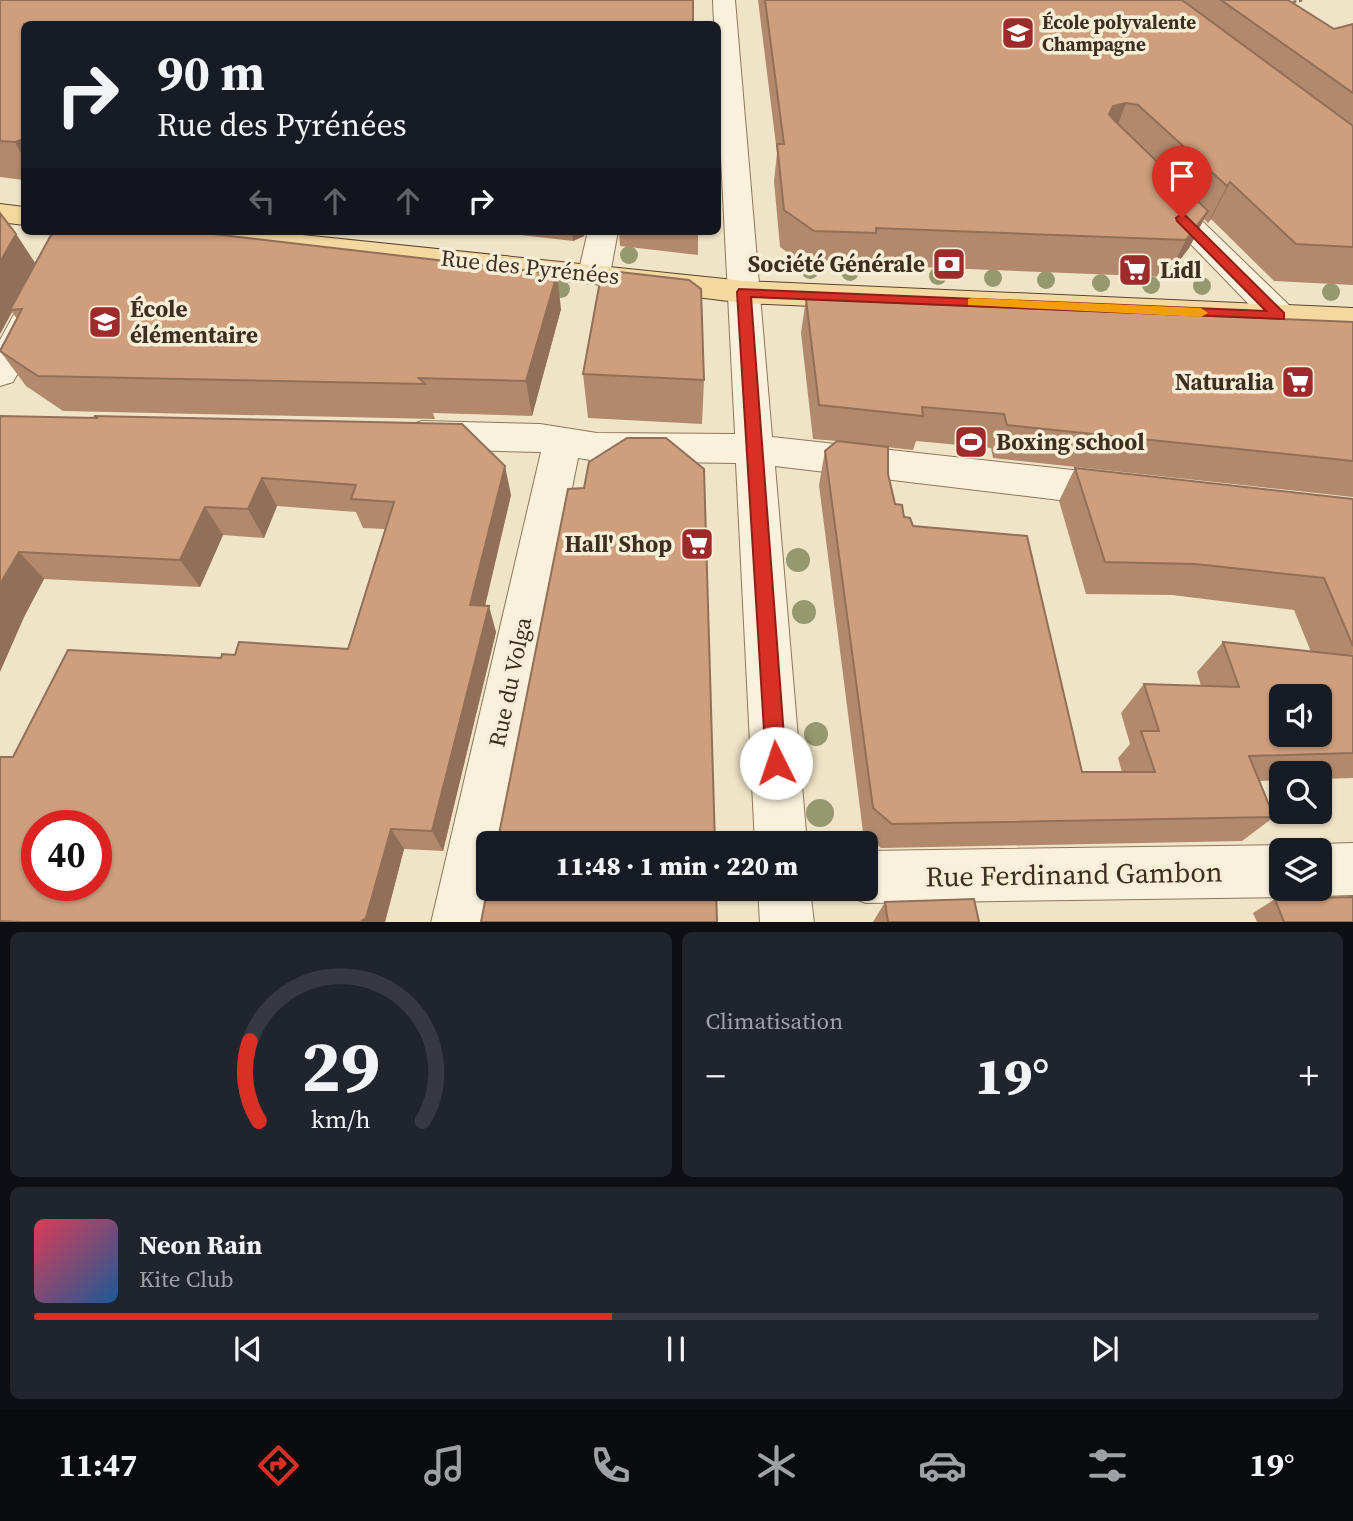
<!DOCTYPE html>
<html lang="fr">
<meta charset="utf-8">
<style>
:root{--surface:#171b24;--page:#20242c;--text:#f1f3f6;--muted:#9ea1a6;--line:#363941;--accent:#d93025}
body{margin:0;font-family:"Source Serif 4",serif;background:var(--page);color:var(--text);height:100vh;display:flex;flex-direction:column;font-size:26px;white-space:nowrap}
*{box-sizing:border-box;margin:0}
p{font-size:23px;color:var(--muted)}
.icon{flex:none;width:38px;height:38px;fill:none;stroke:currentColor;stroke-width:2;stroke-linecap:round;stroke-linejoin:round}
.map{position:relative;height:922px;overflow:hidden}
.panel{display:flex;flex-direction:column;gap:10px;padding:10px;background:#0d0f14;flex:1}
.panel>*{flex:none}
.guide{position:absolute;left:21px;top:21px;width:700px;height:214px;border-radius:10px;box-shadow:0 2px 5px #0004;background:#171b24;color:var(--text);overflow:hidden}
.controls{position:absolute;left:1269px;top:684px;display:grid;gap:14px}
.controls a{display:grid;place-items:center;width:63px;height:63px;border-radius:10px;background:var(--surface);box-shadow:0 2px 5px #0004;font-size:35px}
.speed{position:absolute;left:21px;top:810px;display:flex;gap:14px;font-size:35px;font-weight:700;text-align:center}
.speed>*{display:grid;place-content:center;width:91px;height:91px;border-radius:50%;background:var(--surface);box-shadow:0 2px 5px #0004;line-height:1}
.speed .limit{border:10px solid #d22;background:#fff;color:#111}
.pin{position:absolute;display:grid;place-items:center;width:60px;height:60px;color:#fff;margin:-72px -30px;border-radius:50% 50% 50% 0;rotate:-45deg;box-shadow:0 0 7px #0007}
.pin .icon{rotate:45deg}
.me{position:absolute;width:77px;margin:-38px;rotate:356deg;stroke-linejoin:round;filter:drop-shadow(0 0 5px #0008)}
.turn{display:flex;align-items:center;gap:24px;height:147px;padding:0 21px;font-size:32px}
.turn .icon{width:91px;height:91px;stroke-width:2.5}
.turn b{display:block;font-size:49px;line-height:60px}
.lanes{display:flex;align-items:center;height:66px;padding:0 21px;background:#0003;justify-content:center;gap:35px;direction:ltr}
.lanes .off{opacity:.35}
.big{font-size:52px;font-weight:800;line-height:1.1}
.panel .widget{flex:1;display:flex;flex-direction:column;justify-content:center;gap:10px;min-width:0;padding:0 24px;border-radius:10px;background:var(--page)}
.panel .dial{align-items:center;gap:0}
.dial svg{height:182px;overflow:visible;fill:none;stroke:var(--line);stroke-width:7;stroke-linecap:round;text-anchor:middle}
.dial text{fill:var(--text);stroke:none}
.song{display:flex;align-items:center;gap:21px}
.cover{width:84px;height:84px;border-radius:10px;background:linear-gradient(135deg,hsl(350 70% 55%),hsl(210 70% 35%))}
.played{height:7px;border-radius:4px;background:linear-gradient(90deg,var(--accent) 45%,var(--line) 45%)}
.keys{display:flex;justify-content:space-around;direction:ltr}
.heat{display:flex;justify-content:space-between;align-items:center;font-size:38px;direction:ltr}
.panel .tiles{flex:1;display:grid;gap:10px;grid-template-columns:1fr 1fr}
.widget:last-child{grid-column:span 2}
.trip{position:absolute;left:476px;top:831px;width:402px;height:70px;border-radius:10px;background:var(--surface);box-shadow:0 2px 5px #0004;font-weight:800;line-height:70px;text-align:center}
.tab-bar{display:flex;height:112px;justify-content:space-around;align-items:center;background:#090b0e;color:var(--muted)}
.tab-bar .icon{width:49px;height:49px}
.tab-bar .current{color:var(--accent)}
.tab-bar b{font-size:32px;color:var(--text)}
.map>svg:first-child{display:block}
</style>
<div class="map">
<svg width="1353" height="923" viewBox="0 0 1353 923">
<rect width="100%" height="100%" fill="#f0e4c8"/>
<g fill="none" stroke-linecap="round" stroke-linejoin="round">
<defs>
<g id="minor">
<path d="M713,0H735L772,437L1118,475L1132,480L1138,491L1132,502L1118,507L775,466L807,844H755L736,463L597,461L578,458L501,844H488V889H492L485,923H431L541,452L422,449L409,445L403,435L409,425L422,421L540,424L597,433L735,434L718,98V24H714Z"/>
<path d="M1160,187L1170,190L1292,308L1297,316L1292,324L1280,327L1268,324L1150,202L1145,196L1150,190Z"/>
<path d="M59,231H89L18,373L13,382L0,386V340Z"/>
<path d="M588,231H618L610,274L605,281L594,284L583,281L578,274Z"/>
<path d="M1353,843V895L1320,896L1303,889H1320V850H1304L1320,844Z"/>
<path d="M1281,845L1295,850H1281V889H1300L1281,897L866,903L847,896L845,889H866V851Z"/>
<path d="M758,889H810L814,923H760Z"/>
</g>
<g id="major">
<path d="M0,204L24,207V225L0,222Z"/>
<path d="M154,231H264L744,281L1353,308V330L744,303L594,284L169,240L158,238Z"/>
</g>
</defs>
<use href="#minor" stroke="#8d765c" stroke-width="2"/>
<use href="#major" stroke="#5b4430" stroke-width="2"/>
<path stroke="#8d765c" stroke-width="2.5" stroke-dasharray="3.5 2.5" stroke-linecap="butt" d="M1287,3L1304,0"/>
<use href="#minor" fill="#faf1dc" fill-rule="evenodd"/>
<use href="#major" fill="#f3d9a0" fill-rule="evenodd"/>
</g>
<g fill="#96986f">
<circle cx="629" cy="255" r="9"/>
<circle cx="810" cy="270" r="9"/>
<circle cx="850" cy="272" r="9"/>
<circle cx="938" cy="276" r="9"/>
<circle cx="993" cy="278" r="9"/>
<circle cx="1046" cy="280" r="9"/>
<circle cx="1101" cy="283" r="9"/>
<circle cx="1151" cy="285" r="9"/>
<circle cx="1202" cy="286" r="9"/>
<circle cx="561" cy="289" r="9"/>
<circle cx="1331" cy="292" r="9"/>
<circle cx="798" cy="560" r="12"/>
<circle cx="804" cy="612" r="12"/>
<circle cx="816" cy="734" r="12"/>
<circle cx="820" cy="813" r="14"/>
</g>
<g fill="#b2896c">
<path d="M0,0L24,24V180L0,177Z"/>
<path d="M758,0H1288L1334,29L1353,24V285L1274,281L1211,219L1208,223L1204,219L1189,248L1167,277L870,265L869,270L809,268L780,247L774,181L777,153Z"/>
<path d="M486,231H586L584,236L573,241Z"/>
<path d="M619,231H698V255L620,246Z"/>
<path d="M16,234L35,263L561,309L532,416L433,413L435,419L63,411L26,386L0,351L17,319L12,312L0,334Z"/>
<path d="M806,299L1353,322V497L993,458L991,448L916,441L913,450L849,443L888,474L895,504L913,526L1082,772H1122L1118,758L1130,744L1121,713L1144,684L1201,686L1197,672L1223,642L1311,652L1294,610L1172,595L1086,594L1059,501L1075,468L1353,499V778L1320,779V774H1281V780L1259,781L1274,817L1242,841L881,848L863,832L819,485L825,451L837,441L813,439L801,333Z"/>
<path d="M583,374L704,380L702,424L588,418Z"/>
<path d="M0,416L96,418L94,416L511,495L485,606L496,632L443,851L404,849L385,922H0V757H13L221,658L235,655L348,649L385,529L363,528L356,512L277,506L264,538L223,535L200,587L44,579L25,615Z"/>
<path d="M1275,899L1353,922H1257L1253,913Z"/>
<path d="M885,902L979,922H873Z"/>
</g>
<g fill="#916f58">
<path d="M1126,103L1113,138L1096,150L1113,106Z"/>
<path d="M24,139V159L15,142Z"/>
<path d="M1230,182L1211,219L1208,223L1227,186Z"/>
<path d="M1208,211L1189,248L1167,277L1186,240Z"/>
<path d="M572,231H586L584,236L573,241Z"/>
<path d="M16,234L37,266L10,310L12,312L0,334V262Z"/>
<path d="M557,274L561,309L532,416L526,381Z"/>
<path d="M505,466L511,495L479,631L470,605Z"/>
<path d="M262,478L277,506L264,538L248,509Z"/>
<path d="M205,507L223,535L200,587L180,560Z"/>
<path d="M19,552L44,579L25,615L0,672V584Z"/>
<path d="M489,606L496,632L443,851L432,831Z"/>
<path d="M391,829L404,849L385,922H360Z"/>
</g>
<g fill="#cf9f7d" stroke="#916f58" stroke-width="2" fill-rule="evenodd">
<path d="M0,0H693V24H24V139L15,142L0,141Z"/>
<path d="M765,0H1182L1353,126V247L1296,244L1230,182L1227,186L1138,105L1126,103L1113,106L1109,114L1114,120L1208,211L1186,240L876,228V233L814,231L784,210L777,144H784Z"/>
<path d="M1221,0H1288L1334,29L1353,24V93Z"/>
<path d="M0,213L16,234L0,262Z"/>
<path d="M60,231H188L557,274L526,381L419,378L425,384L38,376L0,351L22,309L10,310L51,235Z"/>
<path d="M602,270L689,280L701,289L704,380L583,374Z"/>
<path d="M806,299L1353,322V461L1007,425L1004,414L922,407L923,416L819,405Z"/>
<path d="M0,416L98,418L94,416L462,424L505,466L470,605L489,606L432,831L391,829L366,918L360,922H21L0,921V757H13L68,650L221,658L222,654L235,655L239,642L348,649L394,502L351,499L356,485L262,478L248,509L205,507L180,560L19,552L0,584ZM37,826H96V886H37Z"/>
<path d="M627,438H666L704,469L715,844H497L568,489L584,488L589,462Z"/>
<path d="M837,441L888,447V474L895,504L902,505L904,517L910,518L913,526L1027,536L1082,772H1155L1141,731H1159L1144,684L1239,687L1223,642L1353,656V753L1249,756L1274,817L892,824L873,808L825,451ZM1281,696H1320V735H1281Z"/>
<path d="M1075,468L1353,499V646L1324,578L1195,564L1105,562Z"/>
<path d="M488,886V889H716L717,922H481Z"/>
<path d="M1353,897V922H1284L1275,899Z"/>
<path d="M974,899L979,922H888L885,902Z"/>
</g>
<path fill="#d93025" stroke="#8d1f18" stroke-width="2" d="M1182,214L1186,216L1284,313V319L751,297L786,763L783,770L776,773L768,770L766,763L737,292L739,289L1266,311L1177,221L1176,218Z"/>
<path fill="#f59e0b" d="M972,298L1201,308L1208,313L1201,317L968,305V299Z"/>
<defs>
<symbol id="school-square" viewBox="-11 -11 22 22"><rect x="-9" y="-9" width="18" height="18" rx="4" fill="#9e2a2b" stroke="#f7eed8"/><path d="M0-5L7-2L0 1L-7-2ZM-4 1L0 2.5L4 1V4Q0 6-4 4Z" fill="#fff"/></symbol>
<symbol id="bank-square" viewBox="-11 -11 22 22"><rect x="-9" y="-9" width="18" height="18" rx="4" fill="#9e2a2b" stroke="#f7eed8"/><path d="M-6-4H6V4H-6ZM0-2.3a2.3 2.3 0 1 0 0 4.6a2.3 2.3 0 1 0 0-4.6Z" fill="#fff"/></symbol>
<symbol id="supermarket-square" viewBox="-11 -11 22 22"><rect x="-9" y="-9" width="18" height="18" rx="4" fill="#9e2a2b" stroke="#f7eed8"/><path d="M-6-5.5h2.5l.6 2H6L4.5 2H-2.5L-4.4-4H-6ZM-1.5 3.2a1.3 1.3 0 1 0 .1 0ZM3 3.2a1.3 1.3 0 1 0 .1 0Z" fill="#fff"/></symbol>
<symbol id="stadium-square" viewBox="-11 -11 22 22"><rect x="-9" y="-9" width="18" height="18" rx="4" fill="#9e2a2b" stroke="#f7eed8"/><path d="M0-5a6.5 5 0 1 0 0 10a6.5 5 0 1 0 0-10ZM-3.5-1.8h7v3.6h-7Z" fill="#fff"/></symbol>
</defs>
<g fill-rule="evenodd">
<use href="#school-square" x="999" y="14" width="38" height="38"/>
<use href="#bank-square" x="930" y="245" width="38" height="38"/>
<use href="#supermarket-square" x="1116" y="251" width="38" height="38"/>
<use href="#school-square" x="86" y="303" width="38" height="38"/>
<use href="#supermarket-square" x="1279" y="363" width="38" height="38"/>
<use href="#stadium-square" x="952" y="423" width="38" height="38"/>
<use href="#supermarket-square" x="678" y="525" width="38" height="38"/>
</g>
<g text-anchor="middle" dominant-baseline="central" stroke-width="7" stroke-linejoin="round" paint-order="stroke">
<g font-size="19" font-weight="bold" fill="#3d2e20" stroke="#f7eed8" text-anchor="start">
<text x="1042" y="22">École polyvalente<tspan x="1042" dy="22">Champagne</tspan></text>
</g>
<g font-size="23" font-weight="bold" fill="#3d2e20" stroke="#f7eed8" text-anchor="end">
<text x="925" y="264">Société Générale</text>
<text x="1160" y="270" text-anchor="start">Lidl</text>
<text x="130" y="309" text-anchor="start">École<tspan x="130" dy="26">élémentaire</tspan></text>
<text x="1274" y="382">Naturalia</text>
<text x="996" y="442" text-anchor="start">Boxing school</text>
<text x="672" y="544">Hall' Shop</text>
</g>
<g font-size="23" fill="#3d2e20" stroke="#f7eed8">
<text transform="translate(530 267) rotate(6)">Rue des Pyrénées</text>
<text transform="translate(510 682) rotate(-78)">Rue du Volga</text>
</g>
<g font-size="28" fill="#3d2e20" stroke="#f7eed8">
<text transform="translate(1074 874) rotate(-1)">Rue Ferdinand Gambon</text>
</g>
</g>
</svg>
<div class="controls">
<a><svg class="icon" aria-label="sound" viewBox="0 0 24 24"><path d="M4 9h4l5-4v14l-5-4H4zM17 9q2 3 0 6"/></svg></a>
<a><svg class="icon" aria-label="search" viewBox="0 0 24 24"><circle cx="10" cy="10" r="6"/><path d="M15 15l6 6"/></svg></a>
<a><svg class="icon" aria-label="layers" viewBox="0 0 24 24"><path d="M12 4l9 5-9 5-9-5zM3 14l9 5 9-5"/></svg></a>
</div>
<div class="speed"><div class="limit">40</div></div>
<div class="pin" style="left:1182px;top:218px;background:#d93025"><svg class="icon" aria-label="arrive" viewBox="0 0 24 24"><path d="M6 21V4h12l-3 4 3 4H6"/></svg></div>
<svg class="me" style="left:776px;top:763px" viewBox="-20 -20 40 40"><circle r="19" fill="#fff"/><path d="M0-13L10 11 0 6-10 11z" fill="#d93025"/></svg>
<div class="trip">11:48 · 1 min · 220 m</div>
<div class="guide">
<div class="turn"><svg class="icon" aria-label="right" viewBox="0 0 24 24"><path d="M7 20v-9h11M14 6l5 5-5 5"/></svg><div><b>90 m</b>Rue des Pyrénées</div></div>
<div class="lanes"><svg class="icon off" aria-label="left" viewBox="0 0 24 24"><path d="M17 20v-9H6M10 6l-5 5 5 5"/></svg><svg class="icon off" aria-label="ahead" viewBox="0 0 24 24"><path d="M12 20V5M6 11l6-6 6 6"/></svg><svg class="icon off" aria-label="ahead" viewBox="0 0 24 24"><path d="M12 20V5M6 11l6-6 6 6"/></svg><svg class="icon" aria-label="right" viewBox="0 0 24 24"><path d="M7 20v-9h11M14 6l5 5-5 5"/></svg></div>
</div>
</div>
<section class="panel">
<div class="tiles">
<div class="widget dial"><svg viewBox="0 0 100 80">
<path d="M14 69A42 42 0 1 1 86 69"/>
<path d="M14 69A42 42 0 0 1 10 34" stroke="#d93025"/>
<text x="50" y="56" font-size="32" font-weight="700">29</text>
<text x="50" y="72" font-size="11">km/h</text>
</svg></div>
<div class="widget"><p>Climatisation</p>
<div class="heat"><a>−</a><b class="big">19°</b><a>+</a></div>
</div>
<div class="widget">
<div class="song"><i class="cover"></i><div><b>Neon Rain</b><p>Kite Club</p></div></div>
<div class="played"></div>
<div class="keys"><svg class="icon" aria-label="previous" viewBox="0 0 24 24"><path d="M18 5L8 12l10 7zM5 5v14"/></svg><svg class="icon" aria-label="pause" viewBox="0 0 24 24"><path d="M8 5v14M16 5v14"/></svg><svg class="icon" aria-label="next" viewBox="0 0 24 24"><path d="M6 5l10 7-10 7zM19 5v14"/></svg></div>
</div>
</div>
</section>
<nav class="tab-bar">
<b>11:47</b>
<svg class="icon current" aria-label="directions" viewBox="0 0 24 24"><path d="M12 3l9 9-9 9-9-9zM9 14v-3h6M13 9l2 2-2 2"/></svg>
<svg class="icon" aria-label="music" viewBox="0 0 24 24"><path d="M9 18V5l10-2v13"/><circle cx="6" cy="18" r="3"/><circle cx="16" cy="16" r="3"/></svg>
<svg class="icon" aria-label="phone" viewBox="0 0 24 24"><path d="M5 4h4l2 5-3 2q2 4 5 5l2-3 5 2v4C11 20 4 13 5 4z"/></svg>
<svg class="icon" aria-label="climate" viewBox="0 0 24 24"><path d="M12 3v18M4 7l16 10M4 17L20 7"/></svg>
<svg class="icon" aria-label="car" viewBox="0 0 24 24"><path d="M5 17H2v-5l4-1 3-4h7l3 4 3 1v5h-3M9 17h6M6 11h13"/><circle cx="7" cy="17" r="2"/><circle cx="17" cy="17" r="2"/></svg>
<svg class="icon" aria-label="filters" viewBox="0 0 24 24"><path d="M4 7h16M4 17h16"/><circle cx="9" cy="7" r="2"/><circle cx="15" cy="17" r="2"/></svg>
<b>19°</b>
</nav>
